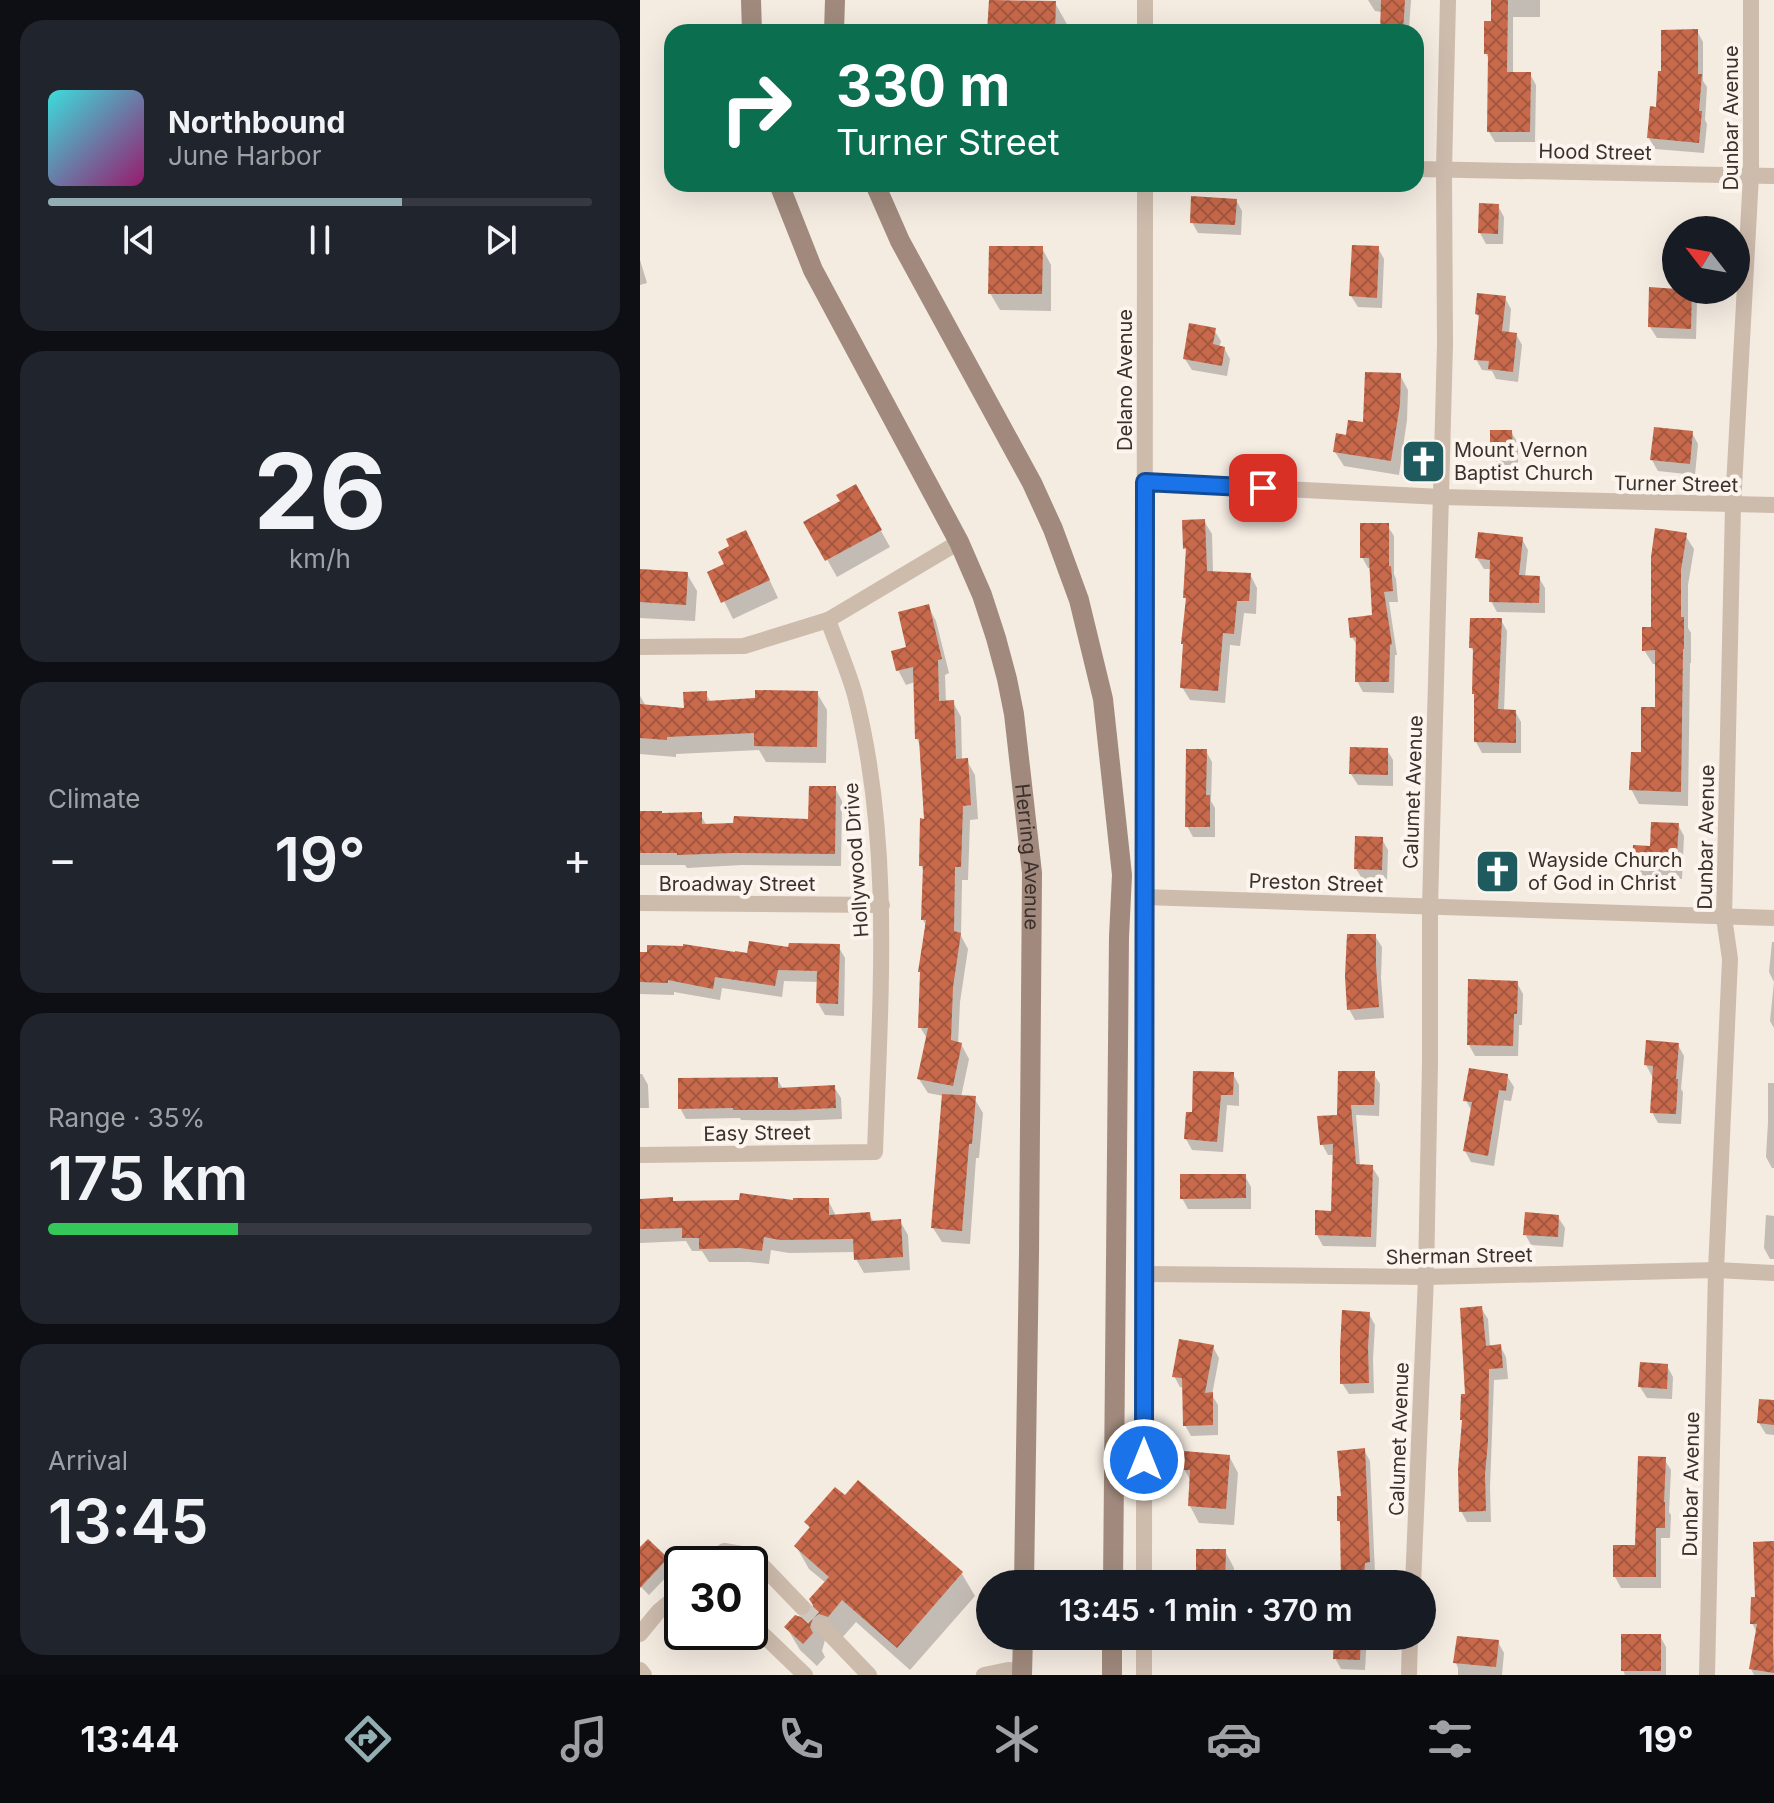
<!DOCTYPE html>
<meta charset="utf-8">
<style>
:root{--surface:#171b24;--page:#20242c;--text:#f1f3f6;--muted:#9ea1a6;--line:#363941;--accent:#92aeb2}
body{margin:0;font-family:Inter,sans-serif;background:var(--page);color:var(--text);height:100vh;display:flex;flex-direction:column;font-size:30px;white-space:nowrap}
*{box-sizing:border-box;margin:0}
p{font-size:26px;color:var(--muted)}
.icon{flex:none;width:44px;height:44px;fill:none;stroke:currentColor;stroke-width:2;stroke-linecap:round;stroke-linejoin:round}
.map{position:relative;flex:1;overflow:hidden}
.panel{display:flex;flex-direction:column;gap:20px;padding:20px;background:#0d0f14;width:640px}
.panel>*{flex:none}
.hud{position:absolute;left:24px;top:24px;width:760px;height:168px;border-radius:24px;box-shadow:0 8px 32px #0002;background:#0b6e4f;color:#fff;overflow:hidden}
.needle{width:52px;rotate:301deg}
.buttons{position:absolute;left:1022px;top:216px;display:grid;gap:16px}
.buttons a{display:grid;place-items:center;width:88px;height:88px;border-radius:50%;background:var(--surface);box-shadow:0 8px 32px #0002;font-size:40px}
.speed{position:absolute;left:24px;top:1546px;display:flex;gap:16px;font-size:40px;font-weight:700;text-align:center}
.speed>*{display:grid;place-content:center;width:104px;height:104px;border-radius:50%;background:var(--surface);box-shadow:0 8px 32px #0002;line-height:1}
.speed .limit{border:4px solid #111;border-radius:12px;background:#fff;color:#111}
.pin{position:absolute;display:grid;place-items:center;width:68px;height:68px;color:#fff;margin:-34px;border-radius:16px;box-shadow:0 4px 12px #0006}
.me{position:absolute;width:88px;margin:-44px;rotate:0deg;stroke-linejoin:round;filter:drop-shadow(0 0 6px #0008)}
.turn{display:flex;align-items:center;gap:28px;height:168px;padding:0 40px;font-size:36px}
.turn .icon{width:104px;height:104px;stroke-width:2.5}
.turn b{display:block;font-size:56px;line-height:68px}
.big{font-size:60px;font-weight:600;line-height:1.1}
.panel .tile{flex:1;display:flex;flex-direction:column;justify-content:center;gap:12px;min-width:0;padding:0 28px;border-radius:24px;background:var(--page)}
.panel .dial{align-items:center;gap:0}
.dial b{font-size:104px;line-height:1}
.song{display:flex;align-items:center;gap:24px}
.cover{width:96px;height:96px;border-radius:12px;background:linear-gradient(135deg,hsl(180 70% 55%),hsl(320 70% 35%))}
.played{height:8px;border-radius:4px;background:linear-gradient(90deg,var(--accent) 65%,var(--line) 65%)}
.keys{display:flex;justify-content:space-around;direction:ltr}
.heat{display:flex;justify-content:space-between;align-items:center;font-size:44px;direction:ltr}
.charge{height:12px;border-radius:6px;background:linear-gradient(90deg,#34c759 35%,var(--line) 0)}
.trip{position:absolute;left:336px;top:1570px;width:460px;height:80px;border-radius:40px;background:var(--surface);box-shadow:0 8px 32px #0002;font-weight:600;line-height:80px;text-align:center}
.tabs{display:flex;height:128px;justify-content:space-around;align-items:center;background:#090b0e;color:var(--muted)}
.tabs .icon{width:56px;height:56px}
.tabs .current{color:var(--accent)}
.tabs b{font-size:36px;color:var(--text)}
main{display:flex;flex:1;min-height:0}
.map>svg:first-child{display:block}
</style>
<main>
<section class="panel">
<div class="tile">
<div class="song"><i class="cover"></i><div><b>Northbound</b><p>June Harbor</p></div></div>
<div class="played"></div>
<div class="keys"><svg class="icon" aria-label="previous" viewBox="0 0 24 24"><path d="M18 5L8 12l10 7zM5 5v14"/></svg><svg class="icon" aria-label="pause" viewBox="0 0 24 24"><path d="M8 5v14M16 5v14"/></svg><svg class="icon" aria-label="next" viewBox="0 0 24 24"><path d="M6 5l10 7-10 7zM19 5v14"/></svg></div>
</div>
<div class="tile dial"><b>26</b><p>km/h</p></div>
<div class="tile"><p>Climate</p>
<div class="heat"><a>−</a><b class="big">19°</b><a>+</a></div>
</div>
<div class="tile"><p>Range · 35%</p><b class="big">175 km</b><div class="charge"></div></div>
<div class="tile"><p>Arrival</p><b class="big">13:45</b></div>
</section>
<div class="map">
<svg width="1134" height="1675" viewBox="0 0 1134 1675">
<defs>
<pattern id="building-cross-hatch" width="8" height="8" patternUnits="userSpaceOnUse" patternTransform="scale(2)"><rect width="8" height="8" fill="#c8694b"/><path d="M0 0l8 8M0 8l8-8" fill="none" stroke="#a4573f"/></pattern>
</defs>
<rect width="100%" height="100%" fill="#f4ebe1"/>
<g fill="#0003">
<path d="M351,0L415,3L428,26V32H349Z"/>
<path d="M728,0H771L769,28L771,32H742V12L735,11Z"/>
<path d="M853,0H900V17H873V74H890L896,85L895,142H855L849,132L850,60L846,54L853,23Z"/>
<path d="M1057,31L1063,42V81L1067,87L1065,120L1067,124L1064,153L1015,149L1009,138L1018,109Z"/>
<path d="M596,200L602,211L601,235L558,233L552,222Z"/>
<path d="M858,206L864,217L863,244H846L840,233Z"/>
<path d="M402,248L411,265V311L360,310L350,293Z"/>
<path d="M738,248L744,259L742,308L718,307L711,296Z"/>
<path d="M0,260L7,283L0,285Z"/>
<path d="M1051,290L1057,301L1056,339L1017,338L1010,327Z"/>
<path d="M865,298L871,309L869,334H876L882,345L878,382L856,379L852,371L842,370L836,359L840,319L837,314Z"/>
<path d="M574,330L581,341L579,348H584L590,359L587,376L552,370L545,359Z"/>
<path d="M760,375L768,390L767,420L759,475L704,466L695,452L707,437L725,424Z"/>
<path d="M871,432L878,443V465H858L852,454Z"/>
<path d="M1052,433L1058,444L1055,475L1018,471L1012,460Z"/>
<path d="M216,486L250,547L197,577L166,522L202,502Z"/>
<path d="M564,521L572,534L573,573L610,574L617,588L616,614L604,613L600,646L590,645L585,703L550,700L542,687L548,602L545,598L547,552L545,548Z"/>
<path d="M747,525L754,536V574L756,579L758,602H749L757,655H755L754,693L723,692L717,681L718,647L712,637L734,617L731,568H728L722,557Z"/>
<path d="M1045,535L1054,549L1048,585V628L1051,633V663H1050L1048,806L999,804L991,789L1017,709V664H1013L1004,650Z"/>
<path d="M882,539L888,550L885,577L899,578L905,588V613L857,612L851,601V569H844L837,558Z"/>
<path d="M115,549L138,598L93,619L70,573Z"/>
<path d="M0,571L47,574L57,591L55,621L0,618Z"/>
<path d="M288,606L296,621L309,673L305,675L306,703L313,702L321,717L322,761H327L335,775L338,819L330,820L328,880H322L321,936L328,949L320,1002L318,1044H321L329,1059L321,1097L334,1098L343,1113L339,1158H336L330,1244L302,1242L293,1228L304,1096L288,1093L279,1079L288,1040L280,1027L287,927L283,920L284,872L281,865L287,821L281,747L277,739L275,682L266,685L258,670Z"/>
<path d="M861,620L867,631L864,711H875L881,722V753H842L836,742V698L834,693L835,653L831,648Z"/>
<path d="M65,693L71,702L177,693L187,710L186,763L126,762L119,750L36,754V757L0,754V696L6,706L46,710Z"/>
<path d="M747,750L753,760V786L718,785L711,774Z"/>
<path d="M566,751L572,762L571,801L575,808V837H553L547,826Z"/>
<path d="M195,788L202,801L201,866L102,865L47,868L45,865H0V813L60,814L67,826L170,821Z"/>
<path d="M1038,825L1044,836L1042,879L1000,877L994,866Z"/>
<path d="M742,839L748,850L747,880H723L716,869Z"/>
<path d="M735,936L742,947L741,978L744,1018L715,1020L709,1009Z"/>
<path d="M1132,942H1134V1028L1130,1021L1134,982L1129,972Z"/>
<path d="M198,946L205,958L204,1016L185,1015L178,1003L179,982L144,981L142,997L82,988L80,1000L34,992V995L0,994V954L109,955Z"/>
<path d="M877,983L883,994L882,1025H879L878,1056H835L829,1045Z"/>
<path d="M1038,1045L1044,1056L1041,1089L1043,1092L1041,1124L1018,1123L1012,1112L1014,1076H1012L1006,1065Z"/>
<path d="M733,1073L740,1084L739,1116L716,1115L720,1166L732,1167L739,1178L736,1247L683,1246L677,1235L693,1213L694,1155H688L682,1144L699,1117Z"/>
<path d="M0,1074H2L8,1085L9,1108H0Z"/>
<path d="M593,1074L599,1085V1106L587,1105L583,1152L552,1150L546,1139L554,1114Z"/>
<path d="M867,1076L874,1087L871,1101L864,1100L854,1166L831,1162L825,1151L832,1112L826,1100Z"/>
<path d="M137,1079L143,1089L194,1087L201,1098L202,1119L156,1121L101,1120L100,1118L46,1119L40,1108Z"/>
<path d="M1128,1083H1134V1168H1132L1126,1157L1128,1122Z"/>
<path d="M605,1176L611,1187V1209H548L542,1198Z"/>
<path d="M188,1200L196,1216L229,1215L234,1222L260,1221L268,1235L270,1270L224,1273L216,1259V1252L149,1253L131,1250L129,1264L109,1262H69L62,1251H52L46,1241L0,1243V1201L34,1203Z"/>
<path d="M1126,1215L1134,1216V1259H1130L1124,1248Z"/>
<path d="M918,1217L925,1228L923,1247L891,1245L885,1234Z"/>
<path d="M841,1308L848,1319L850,1347L860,1346L866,1357L868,1379L854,1380L850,1487L851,1522H827L821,1511Z"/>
<path d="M729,1314L735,1325L733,1359L734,1393L709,1394L702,1383Z"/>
<path d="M573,1347L579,1358L572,1395L578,1405V1435L551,1436L545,1425L544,1388L540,1387L534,1376Z"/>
<path d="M1027,1366L1033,1377L1032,1399L1007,1398L1000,1387Z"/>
<path d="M1134,1402V1435L1126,1434L1119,1423Z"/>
<path d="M724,1450L730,1461L735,1573H730V1584H703L702,1526L699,1521L703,1498Z"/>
<path d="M589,1456L598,1473L594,1525L559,1523L550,1506L551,1481L544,1469Z"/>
<path d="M1024,1459L1031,1470L1029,1512L1031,1515L1030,1538H1021V1588H981L975,1577L997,1547Z"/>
<path d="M219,1482L322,1574L335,1596L270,1670L216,1622L201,1639L185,1640L182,1651L185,1657L177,1666L160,1650L147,1628L172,1616L186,1583L169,1569L156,1546L171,1530L166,1522L205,1498Z"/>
<path d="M1134,1543V1675H1114L1111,1669L1117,1633L1112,1623L1117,1599L1115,1544Z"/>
<path d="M0,1550L27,1559L33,1570L9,1595L0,1586Z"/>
<path d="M585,1551L594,1568V1584H545V1576H558Z"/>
<path d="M696,1636H727L725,1670L701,1669L695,1658Z"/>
<path d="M1020,1636L1026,1647V1675H985L983,1670Z"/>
<path d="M858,1642L864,1653L862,1675H818V1668L816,1663Z"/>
</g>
<g fill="url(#building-cross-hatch)">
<path d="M349,0L416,1L415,32H347Z"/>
<path d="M741,0H765L763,32H740Z"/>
<path d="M851,0H868L867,72H891L890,132H847L848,54H844V21H851Z"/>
<path d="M1058,29V74H1062L1059,111H1062L1059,143L1007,138L1010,106L1016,107L1018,71H1021V30Z"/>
<path d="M551,196L597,199L595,225L550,223Z"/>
<path d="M839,203L859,204L858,234L838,233Z"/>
<path d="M712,245L739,246L737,298L709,296Z"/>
<path d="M349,246H403L402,294H348Z"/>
<path d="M1009,287L1052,290L1051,329L1008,327Z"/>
<path d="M837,293L866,296L862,331L877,333L873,372L848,369L849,361L834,360L839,315L835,314Z"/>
<path d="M549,323L576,328L573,344L585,347L582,366L543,359Z"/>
<path d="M725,372L761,373L760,404L751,461L693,452L696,433L706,435L708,420L723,422Z"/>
<path d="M1014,427L1053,431L1050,464L1010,460Z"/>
<path d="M850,430H872L873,454H850Z"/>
<path d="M216,484L242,530L185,561L163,522L200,501L196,495Z"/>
<path d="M565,519L567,571L611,573L609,601H597L594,634L583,633L578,691L540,688L543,644H541L546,598H543L546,548L543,549L542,520Z"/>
<path d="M720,523H749V566H751L753,591L744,592L752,644L750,645L749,682H715L716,637L710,638L708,618L732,615L729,558H720Z"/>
<path d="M1015,528L1047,533L1041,570V617H1044V649H1043L1041,792L989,790L991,752H1001V707H1015V650L1002,651V627H1011V557Z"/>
<path d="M106,530L130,580L81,603L67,572L84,564L78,552L89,546L86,539Z"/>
<path d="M838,532L883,537L879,575L900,576L899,603L849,602L850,560L835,558Z"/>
<path d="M0,569L48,572L46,605L0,602Z"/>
<path d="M289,604L302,659L298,660L299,701L314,700L316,759L328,758L331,805L323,806L321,867H315L314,931L321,933L313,987L311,1040L322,1043L313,1086L277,1079L288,1028H278L280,972H278L286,920H281L283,866H279L280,818L284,819L279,739H275L273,667L256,671L251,651L266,647L258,612Z"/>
<path d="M830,618H862L858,709L876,710V743L834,742V694H832L833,648H829Z"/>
<path d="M115,690L178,691L177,747L114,746V733L27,737V740L0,738V704L44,708L43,692L67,691V701L115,698Z"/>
<path d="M710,747L748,748V775L709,774Z"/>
<path d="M546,749H567L566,795H570V827H545Z"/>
<path d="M169,786H196L195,854L93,853L37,855V853H0V811H22V813L62,812V824L93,823L94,816L168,819Z"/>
<path d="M1011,822L1039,823L1036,869L992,867L993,845L1010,846Z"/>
<path d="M715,836L743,837L742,870L714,869Z"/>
<path d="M707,934H736V965L739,1007L707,1010L705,976Z"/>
<path d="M109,941L148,947L149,943L200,944L198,1004L176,1003L177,971L138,970L135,986L75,977L73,989L28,980V983L0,982V952H7V945L43,946V944L95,952V951L107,953Z"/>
<path d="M828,979L878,981L877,1014H874L873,1046L827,1045Z"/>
<path d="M1006,1040L1039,1043L1036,1079H1038L1036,1114L1010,1113L1013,1066L1004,1065Z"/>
<path d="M829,1068L868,1074L866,1091L859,1090L848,1156L823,1151L832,1102L823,1101Z"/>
<path d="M553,1071L594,1072L593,1095H581L577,1142L544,1139L546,1112H552Z"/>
<path d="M698,1071H735L734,1105H711L716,1164L733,1165L731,1237L675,1235V1210L691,1211L693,1144L680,1145L677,1116L697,1115Z"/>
<path d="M138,1077V1088L195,1085L196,1108L148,1110H93V1108L38,1109V1078Z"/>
<path d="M302,1094L336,1096L332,1144H329L322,1231L291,1228Z"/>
<path d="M540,1174H606V1198L540,1199Z"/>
<path d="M100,1193L153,1200V1198H189V1215L230,1212L231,1221L261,1219L263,1257L214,1260L213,1239L140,1240L124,1237L122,1251L100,1248L59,1249V1238H42V1228L0,1229V1199L33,1197V1201L99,1200Z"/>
<path d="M885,1212L919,1215L918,1237L883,1235Z"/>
<path d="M842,1306L846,1346L861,1344L863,1368L849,1369L848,1441L845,1474L846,1511L819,1512L818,1469L822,1420H820L821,1394H825L820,1308Z"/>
<path d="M702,1310L730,1312L728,1347L729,1383L700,1384V1350Z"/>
<path d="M539,1339L574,1345L565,1393L573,1392V1425L543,1426L542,1378L532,1377Z"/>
<path d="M1000,1362L1028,1364L1027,1389L998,1387Z"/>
<path d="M1119,1399L1134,1400V1425L1117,1423Z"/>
<path d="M725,1448L730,1562L725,1563L724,1584H701L700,1521H697V1496H701L697,1451Z"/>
<path d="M544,1451L590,1455L586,1509L548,1506L550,1470H542Z"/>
<path d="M998,1456L1026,1457L1024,1502H1025V1528H1016V1577H973V1545H995Z"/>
<path d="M218,1480L323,1572L257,1648L202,1600L188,1617L179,1614L173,1618L170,1627L173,1633L163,1644L144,1627L155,1615L164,1618L170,1614L173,1605L169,1599L189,1577L154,1546L170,1527L164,1522L195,1487L205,1495Z"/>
<path d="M8,1539L28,1558L0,1588V1547Z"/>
<path d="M1134,1541L1133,1642L1134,1673L1109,1669L1117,1624H1110L1111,1597H1115L1113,1542Z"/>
<path d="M556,1549H586L585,1584H556Z"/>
<rect x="981" y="1634" width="40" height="37"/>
<path d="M694,1636H721L720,1660L693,1659Z"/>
<path d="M817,1636L859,1640L856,1667L813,1663Z"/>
</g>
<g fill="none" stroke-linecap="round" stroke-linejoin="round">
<path stroke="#cfc6bd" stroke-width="16" stroke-dasharray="16 8" stroke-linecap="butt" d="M162,1607L181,1625"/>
<g stroke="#cdbbac" stroke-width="16">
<path d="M505,32V0"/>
<path d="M776,169L1134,176"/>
<path d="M505,482L801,497L1134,505"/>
<path d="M0,647L104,646L188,620L319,542"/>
<path d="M504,897L1134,918"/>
<path d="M0,903L242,905"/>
<path d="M0,1155L235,1152C240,1001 253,843 215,695C208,670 197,645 188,620"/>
<path d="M504,1274L786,1277L1076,1270L1134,1273"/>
<path d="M72,1564L84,1551L113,1556L162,1607"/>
<path d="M504,1584L505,184"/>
<path d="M773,1584L786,1277L790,1062V907L805,344L804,170L808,0"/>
<path d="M110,1622L165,1675"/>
<path d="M181,1625L229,1675"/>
<path d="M0,1634L18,1612L42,1592"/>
<path d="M0,1670L4,1675"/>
<path d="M344,1675L368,1670L382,1671"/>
<path d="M504,1675V1636"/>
<path d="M769,1675L770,1636"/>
<path d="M1067,1675L1076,1270L1090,959L1084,917L1093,505L1111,175V0"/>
</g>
<g stroke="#a18a7d" stroke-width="20">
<path d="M111,0L112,32"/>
<path d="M194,32L195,0"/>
<path id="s1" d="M139,184L173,270L319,542L342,595L356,638L367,679L374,714L392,873L389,1254L384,1584"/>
<path d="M235,184L260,241L392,483L413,529L439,600L463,699L482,875L479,937L473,1584"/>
<path d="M382,1675L383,1636"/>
<path d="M472,1675V1636"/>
</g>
</g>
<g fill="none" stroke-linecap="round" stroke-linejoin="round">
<defs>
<path id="route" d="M504,1460L505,482L623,488"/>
</defs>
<use href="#route" stroke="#114b97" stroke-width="20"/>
<use href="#route" stroke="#1a73e8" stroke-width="14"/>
</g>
<defs>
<symbol id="church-square" viewBox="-11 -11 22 22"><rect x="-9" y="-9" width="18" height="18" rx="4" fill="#1f5a5e" stroke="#fbf5ee"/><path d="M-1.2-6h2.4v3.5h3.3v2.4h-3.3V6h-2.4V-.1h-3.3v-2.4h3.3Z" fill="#fff"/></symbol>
</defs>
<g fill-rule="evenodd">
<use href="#church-square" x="758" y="436" width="51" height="51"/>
<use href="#church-square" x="832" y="846" width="51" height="51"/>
</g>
<g text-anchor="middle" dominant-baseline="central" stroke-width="8" stroke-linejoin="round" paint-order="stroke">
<g font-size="20" fill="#3b302b" stroke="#fbf5ee">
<text transform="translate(1091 118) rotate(-90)">Dunbar Avenue</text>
<text transform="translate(955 152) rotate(1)">Hood Street</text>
<text transform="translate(485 380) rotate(-90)">Delano Avenue</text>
<text transform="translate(1036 484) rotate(1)">Turner Street</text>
<text transform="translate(773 792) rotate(-88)">Calumet Avenue</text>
<text transform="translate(1066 837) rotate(-89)">Dunbar Avenue</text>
<text stroke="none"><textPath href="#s1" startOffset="726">Herring Avenue</textPath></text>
<text transform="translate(216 860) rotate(-94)">Hollywood Drive</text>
<text transform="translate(676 883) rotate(2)">Preston Street</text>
<text x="97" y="884">Broadway Street</text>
<text transform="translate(117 1133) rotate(-1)">Easy Street</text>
<text transform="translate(819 1256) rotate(-1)">Sherman Street</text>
<text transform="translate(759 1439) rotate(-88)">Calumet Avenue</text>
<text transform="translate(1051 1484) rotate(-89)">Dunbar Avenue</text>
</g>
<g font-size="20" fill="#3b302b" stroke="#fbf5ee" text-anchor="start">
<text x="814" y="450">Mount Vernon<tspan x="814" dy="23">Baptist Church</tspan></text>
<text x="888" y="860">Wayside Church<tspan x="888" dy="23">of God in Christ</tspan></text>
</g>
</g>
</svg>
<div class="buttons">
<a><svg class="needle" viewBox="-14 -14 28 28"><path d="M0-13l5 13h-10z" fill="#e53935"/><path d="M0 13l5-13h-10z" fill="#9ea1a6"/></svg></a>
</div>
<div class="speed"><div class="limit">30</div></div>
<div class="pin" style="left:623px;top:488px;background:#d93025"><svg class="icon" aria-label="arrive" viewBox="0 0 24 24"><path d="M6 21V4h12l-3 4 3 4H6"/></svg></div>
<svg class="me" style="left:504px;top:1460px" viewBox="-20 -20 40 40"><circle r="17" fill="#1a73e8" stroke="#fff" stroke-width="3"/><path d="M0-11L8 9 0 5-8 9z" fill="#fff"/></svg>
<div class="trip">13:45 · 1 min · 370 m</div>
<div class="hud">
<div class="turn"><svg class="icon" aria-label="right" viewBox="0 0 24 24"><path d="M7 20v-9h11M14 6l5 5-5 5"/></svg><div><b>330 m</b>Turner Street</div></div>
</div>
</div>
</main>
<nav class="tabs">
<b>13:44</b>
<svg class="icon current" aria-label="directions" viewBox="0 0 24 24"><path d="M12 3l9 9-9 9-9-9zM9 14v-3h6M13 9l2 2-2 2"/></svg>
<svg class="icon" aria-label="music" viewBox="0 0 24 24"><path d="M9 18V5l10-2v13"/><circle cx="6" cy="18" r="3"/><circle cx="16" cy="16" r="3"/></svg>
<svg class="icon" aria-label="phone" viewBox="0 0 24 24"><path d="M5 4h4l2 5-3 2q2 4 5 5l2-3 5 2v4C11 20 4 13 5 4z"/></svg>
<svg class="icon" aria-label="climate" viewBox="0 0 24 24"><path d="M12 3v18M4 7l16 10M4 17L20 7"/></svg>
<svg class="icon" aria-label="car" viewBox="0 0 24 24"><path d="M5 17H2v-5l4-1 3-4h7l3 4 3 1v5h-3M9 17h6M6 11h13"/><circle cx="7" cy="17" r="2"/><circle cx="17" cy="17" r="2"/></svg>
<svg class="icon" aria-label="filters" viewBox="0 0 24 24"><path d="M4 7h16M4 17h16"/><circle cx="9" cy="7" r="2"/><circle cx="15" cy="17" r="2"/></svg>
<b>19°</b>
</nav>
